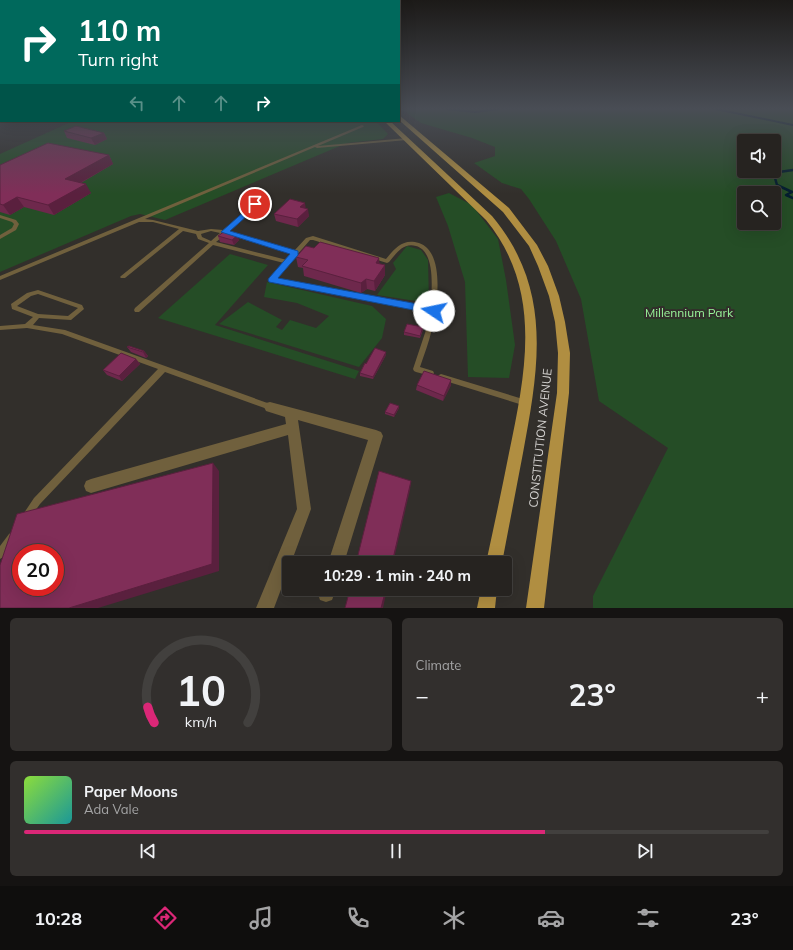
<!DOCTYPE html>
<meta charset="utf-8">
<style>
:root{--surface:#262320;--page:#322f2d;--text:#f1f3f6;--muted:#a4a4a5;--line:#42403e;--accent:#db2777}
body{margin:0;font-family:Mulish,sans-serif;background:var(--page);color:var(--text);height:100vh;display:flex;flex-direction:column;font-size:15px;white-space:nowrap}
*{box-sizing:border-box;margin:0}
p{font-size:13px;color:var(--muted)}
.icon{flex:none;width:22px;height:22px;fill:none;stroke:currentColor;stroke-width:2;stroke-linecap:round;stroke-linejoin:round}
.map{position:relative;height:608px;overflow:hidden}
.sheet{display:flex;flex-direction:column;gap:10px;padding:10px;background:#151312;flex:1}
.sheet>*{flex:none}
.top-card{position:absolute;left:0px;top:0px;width:400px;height:122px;box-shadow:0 4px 16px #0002,0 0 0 1px var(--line);background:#00695c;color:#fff;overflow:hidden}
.buttons{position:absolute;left:737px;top:134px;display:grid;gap:8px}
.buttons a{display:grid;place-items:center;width:44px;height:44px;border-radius:4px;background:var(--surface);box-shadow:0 4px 16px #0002,0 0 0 1px var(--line);font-size:20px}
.speed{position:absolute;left:12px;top:544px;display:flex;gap:8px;font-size:20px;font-weight:700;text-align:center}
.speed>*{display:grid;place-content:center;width:52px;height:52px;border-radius:50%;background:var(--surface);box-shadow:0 4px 16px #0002,0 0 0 1px var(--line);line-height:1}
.speed .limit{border:6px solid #d22;background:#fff;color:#111}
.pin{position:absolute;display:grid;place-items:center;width:34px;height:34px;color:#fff;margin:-17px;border:2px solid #fff;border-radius:50%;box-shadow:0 1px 4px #0007}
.me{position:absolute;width:44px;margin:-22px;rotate:281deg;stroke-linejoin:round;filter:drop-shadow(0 0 3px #0008)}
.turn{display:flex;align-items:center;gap:14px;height:84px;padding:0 12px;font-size:18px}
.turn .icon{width:52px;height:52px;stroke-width:2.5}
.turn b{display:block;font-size:28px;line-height:34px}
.lanes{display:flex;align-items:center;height:38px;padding:0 12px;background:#0003;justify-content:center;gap:20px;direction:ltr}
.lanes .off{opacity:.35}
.big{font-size:30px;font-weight:700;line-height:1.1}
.sheet .tile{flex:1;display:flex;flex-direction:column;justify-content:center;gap:6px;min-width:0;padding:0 14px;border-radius:6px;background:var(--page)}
.sheet .dial{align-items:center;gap:0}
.dial svg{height:104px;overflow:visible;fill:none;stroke:var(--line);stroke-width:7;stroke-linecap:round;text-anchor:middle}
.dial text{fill:var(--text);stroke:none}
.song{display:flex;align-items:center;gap:12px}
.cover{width:48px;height:48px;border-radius:6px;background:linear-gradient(135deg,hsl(90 70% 55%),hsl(180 70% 35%))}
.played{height:4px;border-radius:2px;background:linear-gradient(90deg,var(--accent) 70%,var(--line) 70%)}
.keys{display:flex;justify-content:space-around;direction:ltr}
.heat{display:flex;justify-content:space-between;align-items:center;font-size:22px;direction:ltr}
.sheet .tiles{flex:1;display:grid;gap:10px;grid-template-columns:1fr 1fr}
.tile:last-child{grid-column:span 2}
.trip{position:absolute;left:282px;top:556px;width:230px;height:40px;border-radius:4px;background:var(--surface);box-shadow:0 4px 16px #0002,0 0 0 1px var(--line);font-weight:700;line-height:40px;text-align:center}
.tabs{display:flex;height:64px;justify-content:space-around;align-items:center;background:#0f0e0d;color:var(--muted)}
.tabs .icon{width:28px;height:28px}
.tabs .on{color:var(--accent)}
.tabs b{font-size:18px;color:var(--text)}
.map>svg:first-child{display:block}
</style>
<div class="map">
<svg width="793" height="608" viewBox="0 0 793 608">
<rect width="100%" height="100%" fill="#322f2b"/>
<g fill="#254d26" fill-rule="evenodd">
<path d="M401,109H793V608H593V596L668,448L599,401L581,299L556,241L529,199L521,189L502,183L474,163L495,156V147L472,138L421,123ZM744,141H774V171H744ZM744,193H774V223H744Z"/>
<path d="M73,121H376L388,134L383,139L347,143L165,220L140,214L131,216L0,272V154Z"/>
<path d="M449,193L472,205L498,239L506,280L515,345L509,378L468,377L465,282L448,226L436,197Z"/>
<path d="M407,246L421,250L428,260L429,303L377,295L396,269L393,263Z"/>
<path d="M230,254L268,265L215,325L359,371L355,379L158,318Z"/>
<path d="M267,282L372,306L386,319L382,338L359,367L219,324L248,302L282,320L276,327L282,330L290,320L316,328L329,316L297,303L264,297Z"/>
</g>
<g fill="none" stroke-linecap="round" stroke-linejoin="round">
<g stroke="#041d30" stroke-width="2">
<path d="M447,109L475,112L498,109"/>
<path d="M716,109L793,125"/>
</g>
<path stroke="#041d30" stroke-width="2.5" d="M793,170L779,172L775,178L777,185L792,192L786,195L793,198"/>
<g fill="#70603d" fill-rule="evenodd">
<path d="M362,125L364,126L363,127L318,146L407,138L409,139L407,140L317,148L315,147L145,219L153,220L198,231L211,229L223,230L266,194L268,195V196L228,231L294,251L306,238L313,236L386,259C395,248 403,238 419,243C446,252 437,308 432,329C429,342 424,355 420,367L433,371L434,373L433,375L431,376L416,372L414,371L413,369L426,330L430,313L270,281L269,280L270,279L284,263L213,245L139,312H135L134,310L135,308L209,243L198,239L196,234L183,231L125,278H121L120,277L121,276L179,229L153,222H139L0,280V276ZM211,231L220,233L211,241L202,237L201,234ZM226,234L292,254L287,260L216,242ZM310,240H313L387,263L389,262C396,254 403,242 416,246C436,251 432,292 430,308L276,279Z"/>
<path d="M0,215L16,220L19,224L16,230L0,239V235L12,228L14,224L12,222L0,218Z"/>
<path d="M38,290L82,305L84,309L71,320L39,318L33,325L65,330L273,405L274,407L273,409L270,410L165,372L40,504L29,519L26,520L23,519L22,516L34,498L158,369L62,334L27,328L0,330V326L25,324L33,317L12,309L11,304L27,293ZM38,294L78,308L68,316L38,314L17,306L31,296Z"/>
<path d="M441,374L526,400L529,401L530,403L529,405L526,406L439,379L437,377L439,375Z"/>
<path d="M12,532L15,534L17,537C14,543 6,556 0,559V546L9,534Z"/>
</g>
<g fill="#70603d" fill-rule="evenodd">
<path d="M270,402L376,430L381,432L383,436L344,563H328L368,440L298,420L311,509L291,563H289V568L274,608H256L297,509L288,435L91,493L86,491L84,486L86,481L91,479L286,424L285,417L266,411L264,407L266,403Z"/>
<path d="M320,589H336L332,600L326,602L320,600L318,594Z"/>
</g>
<g fill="#b08e41" fill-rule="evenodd">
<path d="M399,115L509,208L537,245L548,266L559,296L565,322L570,353L569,393L544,608H526L557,393L558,353L555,322L549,296L538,266L529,246L503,212L399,120Z"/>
<path d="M384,121H390L492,216C553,289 539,367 523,453C516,490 509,526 502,563H486C494,526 502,489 509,453C526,371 543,290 486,220Z"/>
<path d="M481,589H497L495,608H477Z"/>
</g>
</g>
<g fill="#6e284c">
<path d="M64,131L104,133L107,139L95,145L67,138Z"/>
<path d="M109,155L113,164L81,183L91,193L54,215L24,207L10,215L0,212V165Z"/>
<path d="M306,208L309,216L298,227L276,221L274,214Z"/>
<path d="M218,236L239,240L234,245L220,242Z"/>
<path d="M314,248L385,265V275L375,291L367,289L361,293L304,276L303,268L298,267L296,257Z"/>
<path d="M423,330L420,338L404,335V332Z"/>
<path d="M127,347L144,351L148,356L146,358L131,352Z"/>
<path d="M386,355L373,379L360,376V373L366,364Z"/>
<path d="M136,359L140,364L122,381L107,375L103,370Z"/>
<path d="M417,385H451L443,401L416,390Z"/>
<path d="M399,406V408L394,417L385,414V412Z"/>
</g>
<g fill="#5a203e">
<path d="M104,133L107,139L95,145L91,138Z"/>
<path d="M109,155L113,164L71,188L65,179Z"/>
<path d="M86,184L91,193L54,215L48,205Z"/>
<path d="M17,197L24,207L10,215L3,205Z"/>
<path d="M305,203L306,210L308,209L309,216L298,227L297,219L300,207Z"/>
<path d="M238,235L239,240L234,245L232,240Z"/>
<path d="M379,258L380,268L376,263Z"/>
<path d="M385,265V275L375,291L374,281Z"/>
<path d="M366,279L367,289L361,293V283Z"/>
<path d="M144,351L148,356L146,358L143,352Z"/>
<path d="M386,352V355L373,379V377Z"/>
<path d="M136,359L140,364L122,381L119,376Z"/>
<path d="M451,380V385L443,401L444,396Z"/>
<path d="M399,406V408L394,417V415Z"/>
<path d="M213,463L219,471V571L98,608H69Z"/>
<path d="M411,481L410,490L393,563H392Z"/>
<path d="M386,589H387L383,608H381Z"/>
</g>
<g fill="#802e58" stroke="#5a203e" fill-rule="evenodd">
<path d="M76,126L104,133L91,138L64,131Z"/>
<path d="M48,143L109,155L65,179L86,184L48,205L17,197L3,205L0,204V165Z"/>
<path d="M290,199L305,203L300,207L308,209L297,219L274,214Z"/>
<path d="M225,231L238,235L232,240L218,236Z"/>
<path d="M320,242L379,258L376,263L385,265L374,281L366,279L361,283L302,266L308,260L296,257L306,246L314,248Z"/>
<path d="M407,324L423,327L420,336L404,332Z"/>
<path d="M129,346L144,351L143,352L127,347Z"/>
<path d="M375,348L386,352L373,377L360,373L365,363L366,364Z"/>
<path d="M121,353L136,359L119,376L103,370Z"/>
<path d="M424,371L451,380L444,396L417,385Z"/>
<path d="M390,403L399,406L394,415L385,412Z"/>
<path d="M213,463L212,564L69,608H0V565L17,514ZM21,553H55V587H21Z"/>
<path d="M379,471L411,481L392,563H356Z"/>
<path d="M350,589H386L381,608H345Z"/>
</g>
<linearGradient id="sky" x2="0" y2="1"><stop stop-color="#1c1a18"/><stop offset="0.56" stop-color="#494d55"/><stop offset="1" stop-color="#494d55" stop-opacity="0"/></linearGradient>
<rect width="793" height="194" fill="url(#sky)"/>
<path fill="#1a73e8" stroke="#114b97" d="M255,202L259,204L258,206L230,231L298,251V255L278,278L434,307L438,311L437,313L434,314L269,282L268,280L269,278L290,254L221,232Z"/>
<g text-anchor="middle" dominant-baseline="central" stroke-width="4" stroke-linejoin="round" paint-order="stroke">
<g font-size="12" fill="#99f69a" stroke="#322f2b">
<text x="689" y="312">Millennium Park</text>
</g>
<g font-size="12" fill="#d4d2d0" stroke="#322f2b">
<text transform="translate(540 438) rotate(-84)">CONSTITUTION AVENUE</text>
</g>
</g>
</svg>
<div class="buttons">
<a><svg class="icon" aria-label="sound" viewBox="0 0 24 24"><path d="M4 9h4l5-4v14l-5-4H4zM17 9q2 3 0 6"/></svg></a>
<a><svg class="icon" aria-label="search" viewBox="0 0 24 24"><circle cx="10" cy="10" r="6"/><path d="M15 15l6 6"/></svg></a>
</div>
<div class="speed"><div class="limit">20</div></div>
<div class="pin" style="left:255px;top:204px;background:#d93025"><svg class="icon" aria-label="arrive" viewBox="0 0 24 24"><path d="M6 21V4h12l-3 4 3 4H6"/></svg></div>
<svg class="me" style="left:434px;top:311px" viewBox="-20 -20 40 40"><circle r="19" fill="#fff"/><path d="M0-13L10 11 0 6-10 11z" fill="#1a73e8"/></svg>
<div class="trip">10:29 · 1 min · 240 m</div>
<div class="top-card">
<div class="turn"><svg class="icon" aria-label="right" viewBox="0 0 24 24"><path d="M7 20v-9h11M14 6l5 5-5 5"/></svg><div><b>110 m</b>Turn right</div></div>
<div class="lanes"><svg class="icon off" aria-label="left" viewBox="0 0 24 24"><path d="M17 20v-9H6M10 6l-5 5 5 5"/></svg><svg class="icon off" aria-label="ahead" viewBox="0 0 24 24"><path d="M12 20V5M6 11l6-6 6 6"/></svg><svg class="icon off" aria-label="ahead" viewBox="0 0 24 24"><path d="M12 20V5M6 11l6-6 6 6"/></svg><svg class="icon" aria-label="right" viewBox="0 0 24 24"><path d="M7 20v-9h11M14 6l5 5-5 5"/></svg></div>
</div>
</div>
<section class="sheet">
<div class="tiles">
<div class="tile dial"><svg viewBox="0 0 100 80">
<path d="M14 69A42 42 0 1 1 86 69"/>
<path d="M14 69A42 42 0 0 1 9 57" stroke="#db2777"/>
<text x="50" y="56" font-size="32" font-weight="700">10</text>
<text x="50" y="72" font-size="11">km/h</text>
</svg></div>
<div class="tile"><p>Climate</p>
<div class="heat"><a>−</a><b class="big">23°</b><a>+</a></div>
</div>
<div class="tile">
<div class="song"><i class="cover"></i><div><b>Paper Moons</b><p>Ada Vale</p></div></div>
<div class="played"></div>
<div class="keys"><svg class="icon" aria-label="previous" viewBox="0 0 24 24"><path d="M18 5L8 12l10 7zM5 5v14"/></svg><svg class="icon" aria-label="pause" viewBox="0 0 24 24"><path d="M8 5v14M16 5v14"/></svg><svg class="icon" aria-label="next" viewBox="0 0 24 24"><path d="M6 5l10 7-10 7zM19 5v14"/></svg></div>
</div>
</div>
</section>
<nav class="tabs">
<b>10:28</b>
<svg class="icon on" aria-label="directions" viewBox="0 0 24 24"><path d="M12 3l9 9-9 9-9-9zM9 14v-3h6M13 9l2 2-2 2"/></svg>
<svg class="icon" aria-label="music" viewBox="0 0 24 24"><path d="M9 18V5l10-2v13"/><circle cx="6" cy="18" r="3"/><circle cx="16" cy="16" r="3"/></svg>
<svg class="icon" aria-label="phone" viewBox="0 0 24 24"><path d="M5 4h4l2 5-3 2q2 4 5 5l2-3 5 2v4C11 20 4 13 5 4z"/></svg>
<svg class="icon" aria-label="climate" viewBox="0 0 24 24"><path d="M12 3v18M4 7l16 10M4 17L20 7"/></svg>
<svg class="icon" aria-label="car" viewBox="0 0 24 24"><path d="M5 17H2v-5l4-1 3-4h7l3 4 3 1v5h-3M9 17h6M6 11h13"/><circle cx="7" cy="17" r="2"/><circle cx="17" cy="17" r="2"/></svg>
<svg class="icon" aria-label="filters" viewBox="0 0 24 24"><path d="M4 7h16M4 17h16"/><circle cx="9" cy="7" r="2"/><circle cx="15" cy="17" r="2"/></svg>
<b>23°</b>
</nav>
